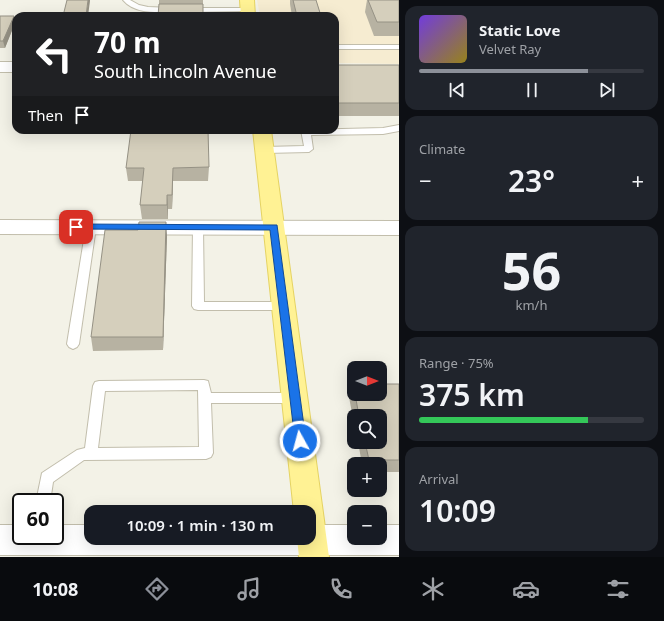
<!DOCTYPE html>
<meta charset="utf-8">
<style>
:root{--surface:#171b24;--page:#20242c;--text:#f1f3f6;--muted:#9ea1a6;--line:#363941;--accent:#8c9099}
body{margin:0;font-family:"Noto Sans",sans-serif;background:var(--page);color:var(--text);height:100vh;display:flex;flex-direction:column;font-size:15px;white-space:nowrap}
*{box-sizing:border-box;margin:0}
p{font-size:13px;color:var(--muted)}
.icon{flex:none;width:22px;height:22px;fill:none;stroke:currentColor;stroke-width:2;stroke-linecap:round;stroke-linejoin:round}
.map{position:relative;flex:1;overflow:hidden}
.drawer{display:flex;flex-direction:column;gap:6px;padding:6px;background:#0d0f14;width:265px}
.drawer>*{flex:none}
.top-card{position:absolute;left:12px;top:12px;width:327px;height:122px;border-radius:12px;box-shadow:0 4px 16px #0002;background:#202124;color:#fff;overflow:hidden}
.needle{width:26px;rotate:90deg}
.tools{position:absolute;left:347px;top:361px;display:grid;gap:8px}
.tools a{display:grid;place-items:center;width:40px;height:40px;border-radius:8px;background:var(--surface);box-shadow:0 4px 16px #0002;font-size:20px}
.speed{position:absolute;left:12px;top:493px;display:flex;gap:8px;font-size:20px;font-weight:700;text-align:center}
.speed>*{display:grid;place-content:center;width:52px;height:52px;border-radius:50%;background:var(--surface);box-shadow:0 4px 16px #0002;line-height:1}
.speed .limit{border:2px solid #111;border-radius:6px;background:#fff;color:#111}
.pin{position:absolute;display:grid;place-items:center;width:34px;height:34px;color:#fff;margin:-17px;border-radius:8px;box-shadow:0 2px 6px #0006}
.me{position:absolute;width:44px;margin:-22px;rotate:353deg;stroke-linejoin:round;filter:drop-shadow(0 0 3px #0008)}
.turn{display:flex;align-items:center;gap:14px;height:84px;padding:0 16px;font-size:18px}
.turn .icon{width:52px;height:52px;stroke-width:2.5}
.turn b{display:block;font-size:28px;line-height:34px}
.then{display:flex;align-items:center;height:38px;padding:0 16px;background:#0003;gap:8px;font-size:15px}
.big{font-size:30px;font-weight:600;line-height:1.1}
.drawer .card{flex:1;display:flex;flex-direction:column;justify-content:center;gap:6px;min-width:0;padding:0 14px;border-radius:12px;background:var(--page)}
.drawer .dial{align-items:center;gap:0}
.dial b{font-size:52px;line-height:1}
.song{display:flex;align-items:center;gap:12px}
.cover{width:48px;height:48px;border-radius:6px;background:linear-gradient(135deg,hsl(260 70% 55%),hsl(50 70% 35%))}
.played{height:4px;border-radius:2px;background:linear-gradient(90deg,var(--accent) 75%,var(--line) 75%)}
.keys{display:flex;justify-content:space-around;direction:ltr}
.heat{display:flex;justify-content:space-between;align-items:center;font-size:22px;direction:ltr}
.charge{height:6px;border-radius:3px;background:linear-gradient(90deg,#34c759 75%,var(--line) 0)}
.trip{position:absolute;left:84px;top:505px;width:232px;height:40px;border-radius:12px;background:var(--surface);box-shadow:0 4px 16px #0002;font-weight:600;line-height:40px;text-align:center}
.tabs{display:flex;height:64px;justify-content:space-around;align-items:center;background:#090b0e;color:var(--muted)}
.tabs .icon{width:28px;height:28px}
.tabs .active{color:var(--accent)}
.tabs b{font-size:18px;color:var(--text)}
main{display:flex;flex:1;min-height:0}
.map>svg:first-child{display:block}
</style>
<main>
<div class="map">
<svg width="399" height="557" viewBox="0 0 399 557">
<rect width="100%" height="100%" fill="#f3f2e7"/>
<path fill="#f6ecd1" d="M257,0H399V64L335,63V16H260Z"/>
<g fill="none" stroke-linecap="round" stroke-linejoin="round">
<defs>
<g id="lane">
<path d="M123,0H130L139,5L148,7L172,8L175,10L172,12C155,12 135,14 123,0Z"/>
<path d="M248,8L251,10L250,11L189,12L186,10L189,8Z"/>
<rect x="335" y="45" width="64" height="4"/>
<path d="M399,125V131L383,134L311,135L313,149L309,152L265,153L260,150L265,147L304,146L301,130L383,128Z"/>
<path d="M91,224L96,227L79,344L77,347L73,349L69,347L67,344L86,227Z"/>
<path d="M198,224L203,227L204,302H283L287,303L289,306L287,309L283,310H198L194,309L192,306L193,227Z"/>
<path d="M204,380L208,381L211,393H295L300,394L301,398L300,402L295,403H211L213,453L211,457L206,459L84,460L53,482L50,502H36L42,473L77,450L85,448L93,386L95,382L99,381ZM198,390L199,447L98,448L105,391Z"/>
</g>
<g id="street">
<rect x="0" y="62" width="16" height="10"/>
<path d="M0,220L399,221V235L0,234Z"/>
<path d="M0,525H21V536H55V525H91V538H309V525H354V538H380V525H399V555H0Z"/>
</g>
<g id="primary">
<path d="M240,0H254L255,16H241Z"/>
<path d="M253,130H271L329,557H299L297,538H309V512H294Z"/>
</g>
</defs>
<use href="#lane" stroke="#c2beac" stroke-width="2"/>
<use href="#street" stroke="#c2beac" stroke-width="2"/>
<use href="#primary" stroke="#e5d363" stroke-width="2"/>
<use href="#lane" fill="#fff" fill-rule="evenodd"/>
<use href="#street" fill="#fff" fill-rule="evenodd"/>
<use href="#primary" fill="#fff294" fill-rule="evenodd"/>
</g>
<g fill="#b7b2a2">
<path d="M159,0H203V16L159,4Z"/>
<path d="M290,0H316L321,16H292L290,4Z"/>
<path d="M367,0H399V36H374L365,12Z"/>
<path d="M0,16H14L15,23L5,48H0Z"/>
<rect x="335" y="65" width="64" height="51"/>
<path d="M209,167L208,181H173L172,209H168V219H142L140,205L143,181H128L126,168Z"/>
<path d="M167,236L163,350L93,351L91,337Z"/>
<path d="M353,384H354V394H380L399,384V472H380V464H362L358,442H380V416H354V424L349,397Z"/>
</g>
<g fill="#959184">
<path d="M88,0H90V1L88,16H86Z"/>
<path d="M14,16L15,23L5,48L3,41Z"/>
<path d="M173,168V181L172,209V195Z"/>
<path d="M167,195L168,209V219L167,205Z"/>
<path d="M166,222L167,236L163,350V337Z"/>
</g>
<g fill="#d5cfbc" stroke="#959184">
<path d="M67,0H88L86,16H63Z"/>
<path d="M293,0H316L321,16H297Z"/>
<path d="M368,0H399V22H377Z"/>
<path d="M159,4H203V16H158Z"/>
<path d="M0,16H14L3,41H0Z"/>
<rect x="335" y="65" width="64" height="38"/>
<path d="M131,130H208L209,167L173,168L172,195H167V205H140L144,168H126Z"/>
<path d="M139,222H166L163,337H91L105,230H138Z"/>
<path d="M380,384H399V460H369L365,442H380V416H359L355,394H380Z"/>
</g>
<path fill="#1a73e8" stroke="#114b97" d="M76,224L277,225L306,441L304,445L300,446L296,445L295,441L270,230L73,229L71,227L73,225Z"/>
</svg>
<div class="tools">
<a><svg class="needle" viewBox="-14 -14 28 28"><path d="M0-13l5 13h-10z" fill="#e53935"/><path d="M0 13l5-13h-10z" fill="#9ea1a6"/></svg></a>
<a><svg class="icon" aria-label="search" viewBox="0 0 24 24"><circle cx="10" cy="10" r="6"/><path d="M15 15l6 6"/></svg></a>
<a>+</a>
<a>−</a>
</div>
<div class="speed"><div class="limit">60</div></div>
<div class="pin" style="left:76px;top:227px;background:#d93025"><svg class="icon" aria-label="arrive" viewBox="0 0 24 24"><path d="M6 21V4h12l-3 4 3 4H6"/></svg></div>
<svg class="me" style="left:300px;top:441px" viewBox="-20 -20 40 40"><circle r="17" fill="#1a73e8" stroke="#fff" stroke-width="3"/><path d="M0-11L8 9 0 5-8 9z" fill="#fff"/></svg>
<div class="trip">10:09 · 1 min · 130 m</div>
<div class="top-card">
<div class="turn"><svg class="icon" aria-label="left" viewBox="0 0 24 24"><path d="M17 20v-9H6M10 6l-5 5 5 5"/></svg><div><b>70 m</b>South Lincoln Avenue</div></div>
<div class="then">Then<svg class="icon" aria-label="arrive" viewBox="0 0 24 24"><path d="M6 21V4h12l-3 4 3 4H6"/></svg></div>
</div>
</div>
<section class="drawer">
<div class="card">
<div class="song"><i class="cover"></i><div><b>Static Love</b><p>Velvet Ray</p></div></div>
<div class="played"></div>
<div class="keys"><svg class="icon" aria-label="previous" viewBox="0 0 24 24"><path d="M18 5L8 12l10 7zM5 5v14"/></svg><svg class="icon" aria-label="pause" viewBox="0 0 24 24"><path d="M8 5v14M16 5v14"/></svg><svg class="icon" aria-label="next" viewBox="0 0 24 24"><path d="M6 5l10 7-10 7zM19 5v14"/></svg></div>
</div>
<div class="card"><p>Climate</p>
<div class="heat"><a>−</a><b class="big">23°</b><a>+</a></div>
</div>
<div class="card dial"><b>56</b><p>km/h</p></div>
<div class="card"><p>Range · 75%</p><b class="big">375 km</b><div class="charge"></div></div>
<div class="card"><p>Arrival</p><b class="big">10:09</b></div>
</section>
</main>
<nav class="tabs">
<b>10:08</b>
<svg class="icon active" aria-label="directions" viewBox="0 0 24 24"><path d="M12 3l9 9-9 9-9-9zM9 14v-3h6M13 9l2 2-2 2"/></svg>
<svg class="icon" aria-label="music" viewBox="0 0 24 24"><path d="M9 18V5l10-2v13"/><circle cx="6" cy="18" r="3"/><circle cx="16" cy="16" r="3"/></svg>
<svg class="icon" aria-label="phone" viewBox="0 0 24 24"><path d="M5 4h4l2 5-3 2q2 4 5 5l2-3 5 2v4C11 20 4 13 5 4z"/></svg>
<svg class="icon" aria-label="climate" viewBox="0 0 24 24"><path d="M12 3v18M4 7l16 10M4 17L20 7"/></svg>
<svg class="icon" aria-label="car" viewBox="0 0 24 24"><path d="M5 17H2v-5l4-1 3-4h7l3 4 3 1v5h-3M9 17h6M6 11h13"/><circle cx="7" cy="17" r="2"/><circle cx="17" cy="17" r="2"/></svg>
<svg class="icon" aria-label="filters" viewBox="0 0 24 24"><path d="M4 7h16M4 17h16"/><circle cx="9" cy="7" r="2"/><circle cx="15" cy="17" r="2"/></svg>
</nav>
